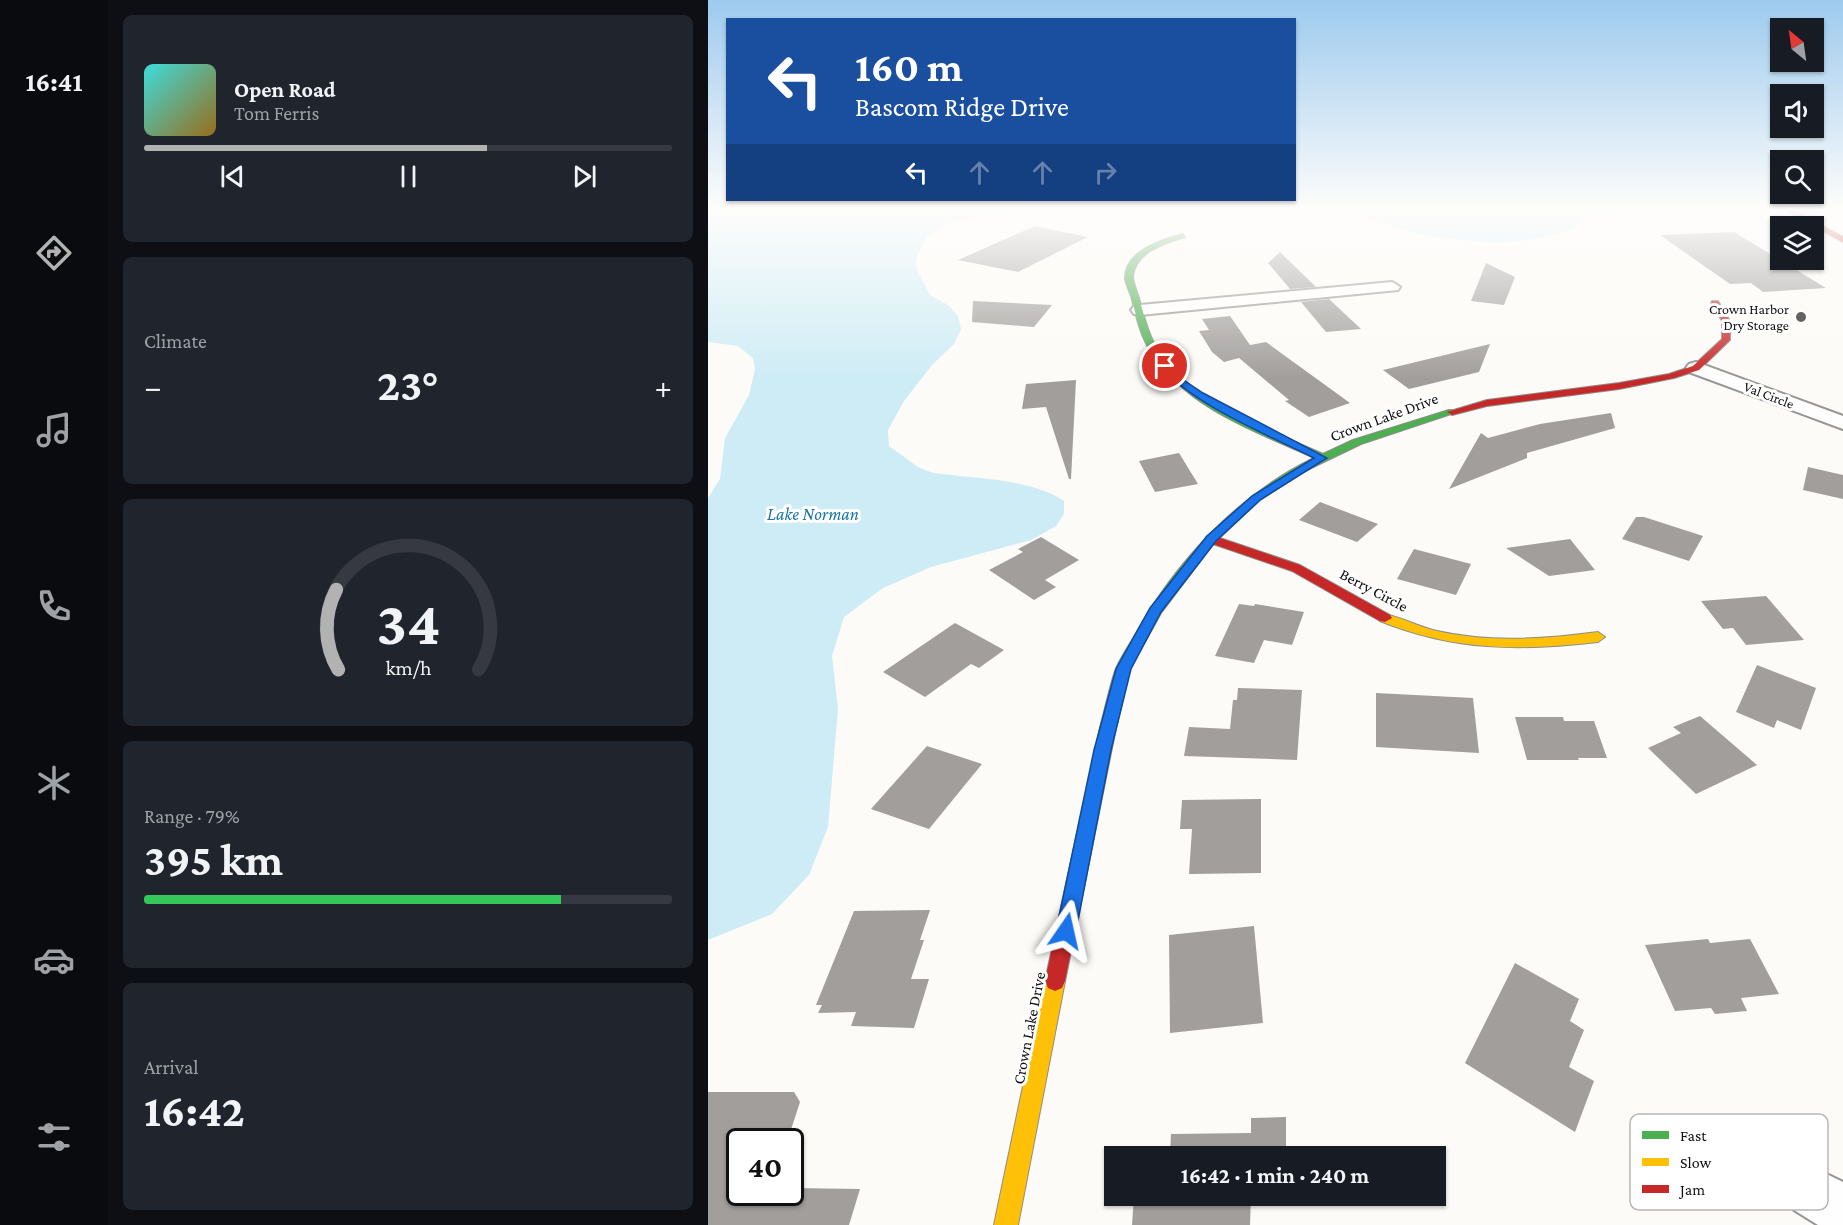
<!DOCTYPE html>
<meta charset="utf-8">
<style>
:root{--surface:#171b24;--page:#20242c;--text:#f1f3f6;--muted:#9ea1a6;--line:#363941;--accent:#b2b2b3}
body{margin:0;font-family:"Crimson Pro",serif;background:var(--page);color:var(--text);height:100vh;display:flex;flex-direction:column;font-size:22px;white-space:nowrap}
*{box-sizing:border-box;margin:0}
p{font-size:20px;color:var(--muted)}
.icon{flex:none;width:33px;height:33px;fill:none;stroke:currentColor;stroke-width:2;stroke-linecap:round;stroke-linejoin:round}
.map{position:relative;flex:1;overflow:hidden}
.details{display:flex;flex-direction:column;gap:15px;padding:15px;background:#0d0f14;width:600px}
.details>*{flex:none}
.hud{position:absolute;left:18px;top:18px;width:570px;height:183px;border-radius:0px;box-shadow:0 2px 4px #0004;background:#1a4fa0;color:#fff;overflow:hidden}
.needle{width:39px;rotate:331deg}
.tools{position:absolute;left:1062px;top:18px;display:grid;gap:12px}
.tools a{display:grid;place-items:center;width:54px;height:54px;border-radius:0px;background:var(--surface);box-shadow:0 2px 4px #0004;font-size:30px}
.speed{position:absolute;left:18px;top:1128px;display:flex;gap:12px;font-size:30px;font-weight:700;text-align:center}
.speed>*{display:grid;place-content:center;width:78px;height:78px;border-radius:50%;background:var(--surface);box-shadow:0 2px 4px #0004;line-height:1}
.speed .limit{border:3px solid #111;border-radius:9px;background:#fff;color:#111}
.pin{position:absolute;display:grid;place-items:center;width:51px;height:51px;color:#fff;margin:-26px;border:3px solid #fff;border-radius:50%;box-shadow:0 2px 6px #0007}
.me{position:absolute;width:66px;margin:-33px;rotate:11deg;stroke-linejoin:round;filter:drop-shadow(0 0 4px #0008)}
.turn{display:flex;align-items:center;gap:21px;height:126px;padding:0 30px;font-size:27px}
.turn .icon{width:78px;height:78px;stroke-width:2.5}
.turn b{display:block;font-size:42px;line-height:51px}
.lanes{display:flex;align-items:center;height:57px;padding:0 30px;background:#0003;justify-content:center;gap:30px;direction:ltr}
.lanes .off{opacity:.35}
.big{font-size:45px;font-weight:700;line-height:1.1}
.details .tile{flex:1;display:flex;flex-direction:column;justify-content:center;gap:9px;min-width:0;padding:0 21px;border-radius:9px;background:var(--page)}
.details .dial{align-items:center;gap:0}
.dial svg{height:156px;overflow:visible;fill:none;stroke:var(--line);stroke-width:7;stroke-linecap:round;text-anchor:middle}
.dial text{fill:var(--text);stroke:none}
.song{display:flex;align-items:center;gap:18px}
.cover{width:72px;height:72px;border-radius:9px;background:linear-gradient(135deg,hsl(180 70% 55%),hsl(40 70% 35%))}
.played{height:6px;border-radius:3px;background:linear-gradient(90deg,var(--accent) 65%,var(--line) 65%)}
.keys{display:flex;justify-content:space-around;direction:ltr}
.heat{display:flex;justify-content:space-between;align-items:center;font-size:33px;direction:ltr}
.charge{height:9px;border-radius:4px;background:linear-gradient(90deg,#34c759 79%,var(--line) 0)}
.trip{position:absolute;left:396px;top:1146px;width:342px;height:60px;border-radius:0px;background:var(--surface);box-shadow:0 2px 4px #0004;font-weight:700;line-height:60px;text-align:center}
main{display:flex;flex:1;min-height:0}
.dock{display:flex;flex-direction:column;width:108px;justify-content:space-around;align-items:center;background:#090b0e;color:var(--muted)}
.dock .icon{width:42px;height:42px}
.dock .active{color:var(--accent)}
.dock b{font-size:27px;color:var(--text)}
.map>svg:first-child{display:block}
</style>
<main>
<nav class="dock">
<b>16:41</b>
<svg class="icon active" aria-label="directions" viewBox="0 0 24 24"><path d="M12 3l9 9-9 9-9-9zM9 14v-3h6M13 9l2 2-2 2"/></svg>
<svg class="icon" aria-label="music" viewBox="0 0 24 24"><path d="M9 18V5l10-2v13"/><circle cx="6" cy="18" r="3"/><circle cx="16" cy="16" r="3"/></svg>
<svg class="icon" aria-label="phone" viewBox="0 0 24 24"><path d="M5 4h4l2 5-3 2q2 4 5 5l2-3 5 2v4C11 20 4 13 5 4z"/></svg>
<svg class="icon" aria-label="climate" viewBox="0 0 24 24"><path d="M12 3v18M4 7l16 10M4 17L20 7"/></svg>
<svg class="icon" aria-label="car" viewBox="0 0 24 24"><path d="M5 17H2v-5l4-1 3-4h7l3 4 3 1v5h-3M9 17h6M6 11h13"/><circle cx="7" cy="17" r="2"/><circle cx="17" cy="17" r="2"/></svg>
<svg class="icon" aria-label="filters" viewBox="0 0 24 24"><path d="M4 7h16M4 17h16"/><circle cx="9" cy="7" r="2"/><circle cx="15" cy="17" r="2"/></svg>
</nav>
<section class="details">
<div class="tile">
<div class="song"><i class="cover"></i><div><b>Open Road</b><p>Tom Ferris</p></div></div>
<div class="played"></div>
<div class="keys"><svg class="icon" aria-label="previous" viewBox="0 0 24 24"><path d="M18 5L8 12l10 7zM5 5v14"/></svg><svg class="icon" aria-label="pause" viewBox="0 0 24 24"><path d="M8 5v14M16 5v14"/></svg><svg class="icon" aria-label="next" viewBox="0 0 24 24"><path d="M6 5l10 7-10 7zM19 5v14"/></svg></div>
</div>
<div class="tile"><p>Climate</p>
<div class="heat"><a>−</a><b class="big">23°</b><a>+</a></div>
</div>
<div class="tile dial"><svg viewBox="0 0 100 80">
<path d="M14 69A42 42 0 1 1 86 69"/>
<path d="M14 69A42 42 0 0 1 13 28" stroke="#b2b2b3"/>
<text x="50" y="56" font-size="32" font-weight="700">34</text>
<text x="50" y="72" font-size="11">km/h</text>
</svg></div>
<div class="tile"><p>Range · 79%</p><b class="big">395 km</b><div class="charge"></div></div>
<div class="tile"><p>Arrival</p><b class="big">16:42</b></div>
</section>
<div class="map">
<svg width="1135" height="1225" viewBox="0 0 1135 1225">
<rect width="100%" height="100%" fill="#fdfbf7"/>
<g fill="#ceecf6">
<path d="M0,207H375L240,221L220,235L211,251L207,265L222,295L240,305L250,316L253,329L246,344L224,365L196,401L180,430L181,446L210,467L225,473C263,478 325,479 356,501V514L348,526L323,540L223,567L175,588L136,617L124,656L130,709L120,827L101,875L64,914L0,940V498L12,479L17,438L41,395L47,369L45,358L30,346L0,342Z"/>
<path d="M622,207H1010L1004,212L920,215L897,218L872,216L875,220L865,230L820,240L787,243L717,236Z"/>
</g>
<g fill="#a19e9c">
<path d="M327,226L380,237L310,272L250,260Z"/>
<path d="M1026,232L1118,288L1055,292L1043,283L1022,284L952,235Z"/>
<path d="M572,252L608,287L582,289L560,263Z"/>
<path d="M778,263L807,277L796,305L763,301Z"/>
<path d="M621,299L653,329L618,332L593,302Z"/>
<path d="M265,301L344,305L326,327L264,322Z"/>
<path d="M522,316L542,345L558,342L642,403L601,417L577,401L581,400L531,358L516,362L504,352L491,331L501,330L494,319Z"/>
<path d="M782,344L771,372L701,389L675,370Z"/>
<path d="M368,380L363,479H361L338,407L314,409L318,384Z"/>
<path d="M903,413L907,428L819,453V458L741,489L773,433L780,438L832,424Z"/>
<path d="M471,453L490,484L447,492L431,461Z"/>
<path d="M1100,467L1135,475V499L1095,490Z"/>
<path d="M612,502L670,524L649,542L591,520Z"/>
<path d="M928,517H936L995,536L981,561L914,539Z"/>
<path d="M333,537L371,560L337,580L348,587L326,600L281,570L315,552L310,549Z"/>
<path d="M862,539L887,570L841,576L798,548Z"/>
<path d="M706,549L763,564L748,595L689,579Z"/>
<path d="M1058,596L1096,640L1038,645L1025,628L1015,629L993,601Z"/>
<path d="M531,604L546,606L547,604L596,612L584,645L556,640L546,663L507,656Z"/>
<path d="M247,623L296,650L271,668L263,664L217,697L175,672Z"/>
<path d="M1049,665L1108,688L1093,730L1069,720L1066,728L1028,712Z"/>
<path d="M530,688L594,690L589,760L476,756L481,727L522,729L525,700H529Z"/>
<path d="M668,693L765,698L771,753L668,747Z"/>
<path d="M992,716L1049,765L988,794L940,748L973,733L965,727Z"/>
<path d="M807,717H855L856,721H886L899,758H870L871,760H819Z"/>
<path d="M219,746L274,764L221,829L163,809Z"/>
<path d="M553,799V873L481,874L484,829H472L474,800Z"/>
<path d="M222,910L212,940H216L203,979H221L206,1028L143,1026L148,1012L110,1013L114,1005H108L146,911Z"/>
<path d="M546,926L555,1023L462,1033L461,935Z"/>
<path d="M1000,939L1002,943L1042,939L1071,994L1033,998L1039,1011L1007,1014L1003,1008L967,1011L937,945Z"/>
<path d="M807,963L871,999L862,1021L876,1030L861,1067L886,1081L867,1132L757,1063Z"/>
<path d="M0,1092H86L92,1102L79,1142H32V1192H82V1188L152,1189L141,1225H0Z"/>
<path d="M578,1117V1156H462L463,1134L543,1133V1118Z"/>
<path d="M426,1196H543L542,1225H424Z"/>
</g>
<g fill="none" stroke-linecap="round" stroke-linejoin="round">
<defs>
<g id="street">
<path d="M684,282L692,287L690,290L432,315L426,314L423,310L426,306L432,305Z"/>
<path d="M988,362L1135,416V429L981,372L978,368L981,364Z"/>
<path d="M1104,1167L1135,1182V1225H1110L1086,1210L1079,1192L1086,1174Z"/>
</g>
<path id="fast" d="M475,234L477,237C458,243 428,251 425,276C425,283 429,291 431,298C436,315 440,334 450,350C483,403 560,429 615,454L645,440L741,410H747L749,412L653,444L597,471L552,500L507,542L453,613L422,669L408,728L406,732L400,734L394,732L392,728C397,709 401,689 407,671C412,658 421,646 427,635C468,561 530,495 606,458C549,432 478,408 443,352C432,336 428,315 423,296C421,291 418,284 417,279C416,251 455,239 475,234Z"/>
<g id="slow">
<path d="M677,614C695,618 711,627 729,631C782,643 837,639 890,632L897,637L890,642C812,651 746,651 672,621L670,618L672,615Z"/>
<path d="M347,971L354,974L357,981L310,1225H286L337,981L340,974Z"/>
</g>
<g id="jam">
<path d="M1071,207H1079L1135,237V242Z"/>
<path d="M1004,301H1010L1022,321V340L991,370L966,378L911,389L779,406L744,415L739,412L779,400L911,383L961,374L985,366L1014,339V321L1003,303Z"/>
<path d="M503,535L592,565L682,615L684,618L677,622L672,621L584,571L499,542L497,539L499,536Z"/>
<path d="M400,722L406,724L408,728L357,981L354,988L347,991L340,988L337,981L392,728L394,724Z"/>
</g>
</defs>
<use href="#street" stroke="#979695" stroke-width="4"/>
<use href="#fast" stroke="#8e8d8b" stroke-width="2"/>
<use href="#slow" stroke="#8e8d8b" stroke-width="2"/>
<use href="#jam" stroke="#8e8d8b" stroke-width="2"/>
<use href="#street" fill="#fffefe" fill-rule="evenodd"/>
<use href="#fast" fill="#4caf50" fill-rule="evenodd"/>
<use href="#slow" fill="#ffc107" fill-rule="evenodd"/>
<use href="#jam" fill="#c62828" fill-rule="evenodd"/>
</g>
<linearGradient id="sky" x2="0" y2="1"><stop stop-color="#9dcaee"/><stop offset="0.55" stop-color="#fefdfb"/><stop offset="1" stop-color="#fefdfb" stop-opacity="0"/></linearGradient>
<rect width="1135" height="379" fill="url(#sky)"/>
<path fill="#1a73e8" stroke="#114b97" stroke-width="1.5" d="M454,364H461L471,377L495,393L619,458L552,500L508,541L453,612L423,669L403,750L368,931L365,937L358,940L351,937L348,931L386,750L408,669L442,608L499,536L544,496L606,458C562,436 481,403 453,366Z"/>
<circle fill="#646362" stroke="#fff" stroke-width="2" cx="1093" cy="317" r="6"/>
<g text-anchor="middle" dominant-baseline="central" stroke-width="6" stroke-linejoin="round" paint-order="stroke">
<g font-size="14" fill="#111" stroke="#fff" text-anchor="end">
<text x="1081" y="309">Crown Harbor<tspan x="1081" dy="16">Dry Storage</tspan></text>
</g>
<g font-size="14" fill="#111" stroke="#fff">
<text transform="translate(1061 395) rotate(21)">Val Circle</text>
</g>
<g font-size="16" fill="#111" stroke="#fff">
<text transform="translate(676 417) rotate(-20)">Crown Lake Drive</text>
<text transform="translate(666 590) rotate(28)">Berry Circle</text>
<text transform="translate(321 1028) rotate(-79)">Crown Lake Drive</text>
</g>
<g font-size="18" font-style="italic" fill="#1b76a2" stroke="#fff">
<text x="105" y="514">Lake Norman</text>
</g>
</g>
<rect x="922" y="1114" width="198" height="96" rx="9" fill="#fff" stroke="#b8b8b8" stroke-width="1.5"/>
<rect x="934" y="1131" width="27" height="8" fill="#4caf50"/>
<rect x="934" y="1158" width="27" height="8" fill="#ffc107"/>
<rect x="934" y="1185" width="27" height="8" fill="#c62828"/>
<g font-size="16" fill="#111">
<text x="972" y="1141">Fast</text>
<text x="972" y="1168">Slow</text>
<text x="972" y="1195">Jam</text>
</g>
</svg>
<div class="tools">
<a><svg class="needle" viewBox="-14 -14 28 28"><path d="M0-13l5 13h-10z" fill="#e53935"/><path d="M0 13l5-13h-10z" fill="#9ea1a6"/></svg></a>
<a><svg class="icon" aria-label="sound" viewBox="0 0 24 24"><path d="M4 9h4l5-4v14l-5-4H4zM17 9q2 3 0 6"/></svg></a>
<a><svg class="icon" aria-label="search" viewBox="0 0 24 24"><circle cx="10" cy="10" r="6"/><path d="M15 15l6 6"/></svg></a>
<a><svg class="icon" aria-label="layers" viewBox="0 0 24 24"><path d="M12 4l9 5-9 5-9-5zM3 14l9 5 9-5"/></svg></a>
</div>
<div class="speed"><div class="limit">40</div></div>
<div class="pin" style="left:457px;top:366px;background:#d93025"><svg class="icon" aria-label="arrive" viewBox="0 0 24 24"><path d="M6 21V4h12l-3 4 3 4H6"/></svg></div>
<svg class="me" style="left:358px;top:931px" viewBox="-20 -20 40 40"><path d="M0-17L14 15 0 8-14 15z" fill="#1a73e8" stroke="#fff" stroke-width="4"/></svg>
<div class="trip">16:42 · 1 min · 240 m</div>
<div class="hud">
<div class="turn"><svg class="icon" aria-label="left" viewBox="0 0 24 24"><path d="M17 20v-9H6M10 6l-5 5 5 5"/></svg><div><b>160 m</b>Bascom Ridge Drive</div></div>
<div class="lanes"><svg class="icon" aria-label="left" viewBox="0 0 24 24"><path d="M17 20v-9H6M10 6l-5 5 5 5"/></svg><svg class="icon off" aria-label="ahead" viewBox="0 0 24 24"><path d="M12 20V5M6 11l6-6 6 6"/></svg><svg class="icon off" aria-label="ahead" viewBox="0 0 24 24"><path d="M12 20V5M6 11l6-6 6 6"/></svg><svg class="icon off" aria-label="right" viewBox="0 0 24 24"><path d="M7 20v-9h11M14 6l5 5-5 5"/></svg></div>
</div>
</div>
</main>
